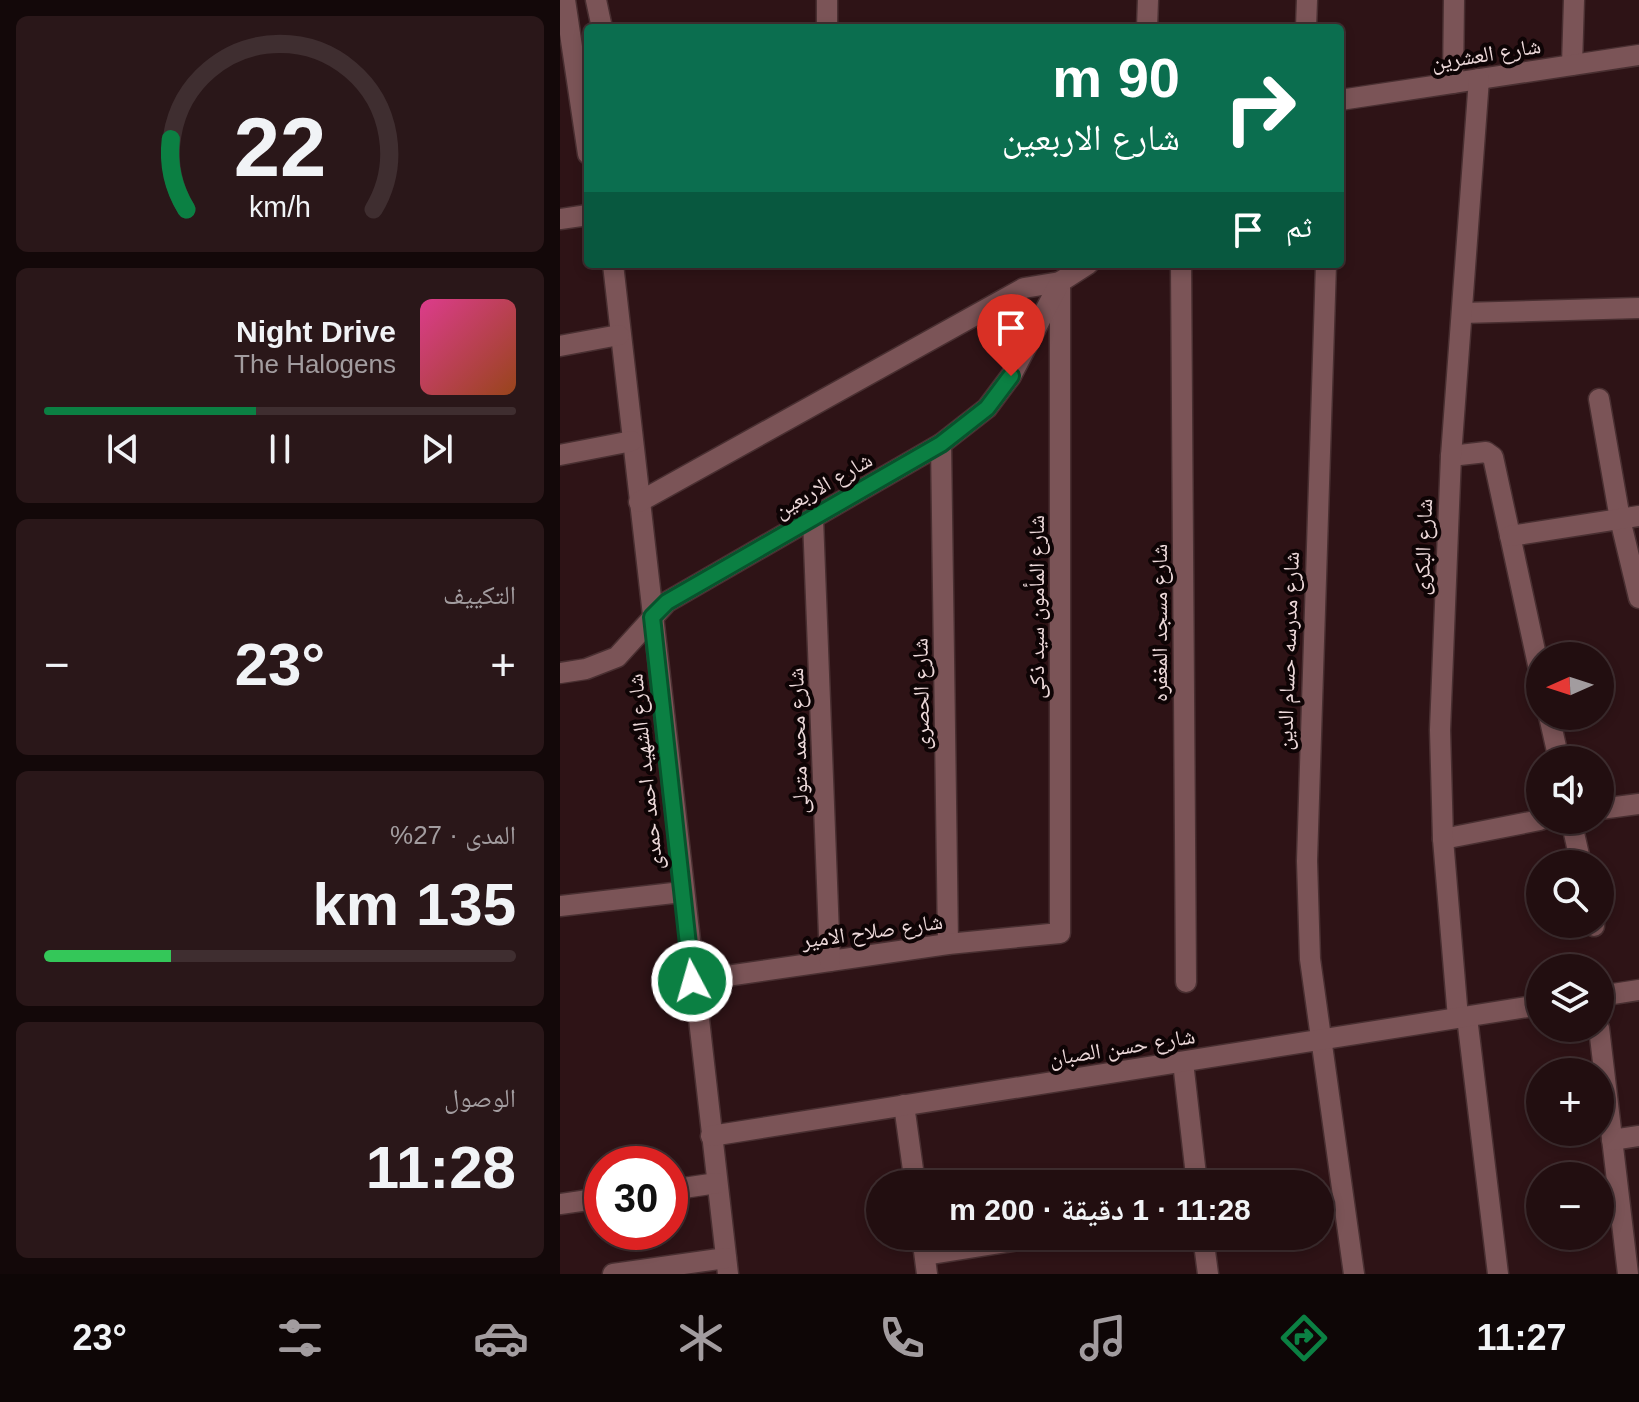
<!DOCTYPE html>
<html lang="ar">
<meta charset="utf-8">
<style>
:root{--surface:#220e10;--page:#2a1719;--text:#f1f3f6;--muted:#a29c9f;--line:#3f2e30;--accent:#0b8043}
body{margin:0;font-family:Helvetica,"Noto Naskh Arabic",sans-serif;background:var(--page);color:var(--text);direction:rtl;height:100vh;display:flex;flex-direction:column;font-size:30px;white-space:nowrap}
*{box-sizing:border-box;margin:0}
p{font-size:26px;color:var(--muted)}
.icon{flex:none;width:44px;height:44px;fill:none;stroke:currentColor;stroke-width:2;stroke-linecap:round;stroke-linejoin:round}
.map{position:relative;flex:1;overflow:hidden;direction:ltr}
.details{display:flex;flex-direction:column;gap:16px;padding:16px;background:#130809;width:560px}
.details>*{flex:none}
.guide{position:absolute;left:24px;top:24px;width:760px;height:244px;border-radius:8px;box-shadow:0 4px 12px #0003,0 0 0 2px var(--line);direction:rtl;background:#0b6e4f;color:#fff;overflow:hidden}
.needle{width:52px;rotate:267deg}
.controls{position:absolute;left:966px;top:642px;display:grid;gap:16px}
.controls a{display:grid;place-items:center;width:88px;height:88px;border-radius:50%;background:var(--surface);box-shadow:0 4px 12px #0003,0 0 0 2px var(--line);font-size:40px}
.speed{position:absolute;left:24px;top:1146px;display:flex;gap:16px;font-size:40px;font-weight:700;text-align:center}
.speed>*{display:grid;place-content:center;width:104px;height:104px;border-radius:50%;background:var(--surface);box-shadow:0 4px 12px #0003,0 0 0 2px var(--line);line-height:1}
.speed .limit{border:12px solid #d22;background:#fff;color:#111}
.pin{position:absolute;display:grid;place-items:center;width:68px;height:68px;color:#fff;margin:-82px -34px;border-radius:50% 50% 50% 0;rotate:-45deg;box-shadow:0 0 8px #0007}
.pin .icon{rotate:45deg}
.me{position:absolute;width:88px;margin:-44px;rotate:354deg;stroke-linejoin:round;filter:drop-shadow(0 0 6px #0008)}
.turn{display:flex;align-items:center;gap:28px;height:168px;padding:0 32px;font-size:36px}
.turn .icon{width:104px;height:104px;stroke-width:2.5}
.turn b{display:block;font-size:56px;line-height:68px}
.then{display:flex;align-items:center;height:76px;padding:0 32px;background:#0003;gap:16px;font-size:30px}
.big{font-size:60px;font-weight:700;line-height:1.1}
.details .card{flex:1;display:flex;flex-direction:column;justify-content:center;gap:12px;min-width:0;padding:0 28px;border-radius:12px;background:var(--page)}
.details .dial{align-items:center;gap:0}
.dial svg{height:208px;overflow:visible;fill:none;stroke:var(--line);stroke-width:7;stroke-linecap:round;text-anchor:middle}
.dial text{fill:var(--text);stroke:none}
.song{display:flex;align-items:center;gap:24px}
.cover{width:96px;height:96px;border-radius:12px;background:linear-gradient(135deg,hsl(330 70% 55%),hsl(20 70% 35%))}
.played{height:8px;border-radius:4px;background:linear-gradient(90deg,var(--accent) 45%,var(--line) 45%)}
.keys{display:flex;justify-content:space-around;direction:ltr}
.heat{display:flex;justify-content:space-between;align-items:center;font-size:44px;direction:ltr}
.charge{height:12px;border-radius:6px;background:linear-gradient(90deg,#34c759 27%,var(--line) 0)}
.trip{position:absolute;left:306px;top:1170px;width:468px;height:80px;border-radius:40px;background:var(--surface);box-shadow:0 4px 12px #0003,0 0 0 2px var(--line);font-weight:700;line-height:80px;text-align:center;direction:rtl}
.tabs{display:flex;height:128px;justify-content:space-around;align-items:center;background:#0e0606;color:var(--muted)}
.tabs .icon{width:56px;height:56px}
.tabs .current{color:var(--accent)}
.tabs b{font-size:36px;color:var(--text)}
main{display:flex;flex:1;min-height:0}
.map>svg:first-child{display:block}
</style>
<main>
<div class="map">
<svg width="1079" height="1274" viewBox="0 0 1079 1274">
<rect width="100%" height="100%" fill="#2e1316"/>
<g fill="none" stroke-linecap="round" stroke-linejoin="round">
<defs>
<g id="street">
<path d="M5,0L28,154"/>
<path d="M36,0L42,28"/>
<path d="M267,28V0"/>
<path d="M587,28L588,0"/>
<path d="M746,28L747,0"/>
<path d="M1012,65L1014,0"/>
<path d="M893,83L894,0"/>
<path d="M780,100L1079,55"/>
<path d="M0,219L28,215"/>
<path d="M53,264L168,1274"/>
<path d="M621,264L626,982"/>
<path d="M766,264L747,861L750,959L794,1274"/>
<path d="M902,313L1079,308"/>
<path d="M0,346L59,335"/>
<path d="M1039,399L1060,519L1079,598"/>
<path d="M381,444L388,944"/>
<path d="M0,455L72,441"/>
<path d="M891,456L926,452L933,457L980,674"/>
<path d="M79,502L464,288L500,282V933L388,944L132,981"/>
<path d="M253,519L270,961"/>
<path d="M950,536L1079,516"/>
<path d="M0,673L26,669L57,657L107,602L381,444L427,408L451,376L500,282L528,264"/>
<path d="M989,716L999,760"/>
<path d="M1040,809L1079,804"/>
<path d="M1011,820L1021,864"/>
<path d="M883,839L980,820"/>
<path d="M0,906L122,892"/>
<path d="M1034,924V926"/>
<path d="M1040,996L1079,990"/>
<path d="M907,1017L938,1274"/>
<path d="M898,1018L883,839L880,730L891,456L919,79"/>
<path d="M1039,1028L1068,1274"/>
<path d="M623,1062L637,1184"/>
<path d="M344,1105L355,1184"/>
<path d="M151,1136L980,1005"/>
<path d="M1052,1140L1079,1136"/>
<path d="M110,1190L157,1183"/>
<path d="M0,1204L42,1198"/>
<path d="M362,1236L367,1274"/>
<path d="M643,1236L648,1274"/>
<path d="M365,1255L483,1236"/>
<path d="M53,1274L166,1258"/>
</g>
</defs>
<use href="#street" stroke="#492f31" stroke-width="23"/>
<use href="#street" stroke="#7b5457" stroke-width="20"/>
</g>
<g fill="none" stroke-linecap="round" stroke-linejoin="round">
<defs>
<path id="route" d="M132,981L92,617L107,602L381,444L427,408L451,376"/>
</defs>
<use href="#route" stroke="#07532c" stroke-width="20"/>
<use href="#route" stroke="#0b8043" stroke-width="14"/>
</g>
<g text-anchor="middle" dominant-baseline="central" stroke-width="8" stroke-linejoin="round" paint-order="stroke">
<g font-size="22" fill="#edd9da" stroke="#0e0405">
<text transform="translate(926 54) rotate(-9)">شارع العشرين</text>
<text transform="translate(263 485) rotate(-30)">شارع الاربعين</text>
<text transform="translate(863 547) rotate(-88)">شارع البكرى</text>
<text transform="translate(476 607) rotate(-90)">شارع المأمون سيد ذكى</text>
<text transform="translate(599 623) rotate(-90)">شارع مسجد المغفره</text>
<text transform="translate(728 651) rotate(-88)">شارع مدرسه حسام الدين</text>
<text transform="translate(361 694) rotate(-91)">شارع الحصرى</text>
<text transform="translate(238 741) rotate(-92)">شارع محمد متولى</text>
<text transform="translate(85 772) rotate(-96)">شارع الشهيد احمد حمدى</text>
<text transform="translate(312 931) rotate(-8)">شارع صلاح الامير</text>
<text transform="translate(562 1047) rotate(-9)">شارع حسن الصبان</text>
</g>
</g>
</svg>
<div class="controls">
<a><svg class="needle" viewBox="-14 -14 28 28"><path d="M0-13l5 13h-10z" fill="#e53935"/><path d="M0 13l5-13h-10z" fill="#a29c9f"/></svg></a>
<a><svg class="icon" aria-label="sound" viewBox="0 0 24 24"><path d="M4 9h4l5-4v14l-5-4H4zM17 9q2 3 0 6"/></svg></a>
<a><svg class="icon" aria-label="search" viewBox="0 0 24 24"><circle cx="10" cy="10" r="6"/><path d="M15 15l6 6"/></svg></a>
<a><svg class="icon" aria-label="layers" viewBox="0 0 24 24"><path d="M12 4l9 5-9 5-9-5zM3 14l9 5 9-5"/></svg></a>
<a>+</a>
<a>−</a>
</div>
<div class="speed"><div class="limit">30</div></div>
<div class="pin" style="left:451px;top:376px;background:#d93025"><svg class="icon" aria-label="arrive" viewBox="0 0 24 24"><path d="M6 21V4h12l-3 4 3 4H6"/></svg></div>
<svg class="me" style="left:132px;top:981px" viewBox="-20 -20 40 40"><circle r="17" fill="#0b8043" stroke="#fff" stroke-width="3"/><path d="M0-11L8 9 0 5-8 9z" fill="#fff"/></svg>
<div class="trip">11:28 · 1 دقيقة · 200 m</div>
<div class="guide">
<div class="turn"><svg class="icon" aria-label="right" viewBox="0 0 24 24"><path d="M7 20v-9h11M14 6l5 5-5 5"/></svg><div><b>90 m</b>شارع الاربعين</div></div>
<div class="then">ثم<svg class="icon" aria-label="arrive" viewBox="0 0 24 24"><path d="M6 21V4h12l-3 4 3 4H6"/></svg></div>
</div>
</div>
<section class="details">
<div class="card dial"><svg viewBox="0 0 100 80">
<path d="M14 69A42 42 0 1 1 86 69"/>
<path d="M14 69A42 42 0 0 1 8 42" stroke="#0b8043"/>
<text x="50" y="56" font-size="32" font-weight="700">22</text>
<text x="50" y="72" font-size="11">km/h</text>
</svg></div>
<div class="card">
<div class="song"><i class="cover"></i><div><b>Night Drive</b><p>The Halogens</p></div></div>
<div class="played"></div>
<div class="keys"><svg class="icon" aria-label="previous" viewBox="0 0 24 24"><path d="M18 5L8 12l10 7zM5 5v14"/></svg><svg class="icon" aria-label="pause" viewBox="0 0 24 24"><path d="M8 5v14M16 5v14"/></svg><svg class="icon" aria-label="next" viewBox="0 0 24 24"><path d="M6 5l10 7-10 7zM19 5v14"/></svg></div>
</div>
<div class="card"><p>التكييف</p>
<div class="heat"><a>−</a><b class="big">23°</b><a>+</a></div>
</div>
<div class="card"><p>المدى · 27%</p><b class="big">135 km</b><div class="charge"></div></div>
<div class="card"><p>الوصول</p><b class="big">11:28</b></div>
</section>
</main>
<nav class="tabs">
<b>11:27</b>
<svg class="icon current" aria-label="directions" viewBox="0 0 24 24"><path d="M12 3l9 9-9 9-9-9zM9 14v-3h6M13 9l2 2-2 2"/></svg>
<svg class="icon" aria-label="music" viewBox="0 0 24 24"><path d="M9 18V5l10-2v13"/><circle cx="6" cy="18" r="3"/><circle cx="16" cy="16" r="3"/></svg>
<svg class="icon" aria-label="phone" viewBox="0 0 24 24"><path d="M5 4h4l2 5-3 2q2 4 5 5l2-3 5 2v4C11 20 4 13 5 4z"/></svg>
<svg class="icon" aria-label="climate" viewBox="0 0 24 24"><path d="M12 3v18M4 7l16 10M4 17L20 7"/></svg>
<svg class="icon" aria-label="car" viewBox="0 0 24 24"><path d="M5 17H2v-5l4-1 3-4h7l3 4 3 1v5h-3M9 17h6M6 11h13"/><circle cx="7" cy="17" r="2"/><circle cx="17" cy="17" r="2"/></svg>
<svg class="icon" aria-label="filters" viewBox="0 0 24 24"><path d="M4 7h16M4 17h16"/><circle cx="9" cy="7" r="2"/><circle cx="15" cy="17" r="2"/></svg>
<b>23°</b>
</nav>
